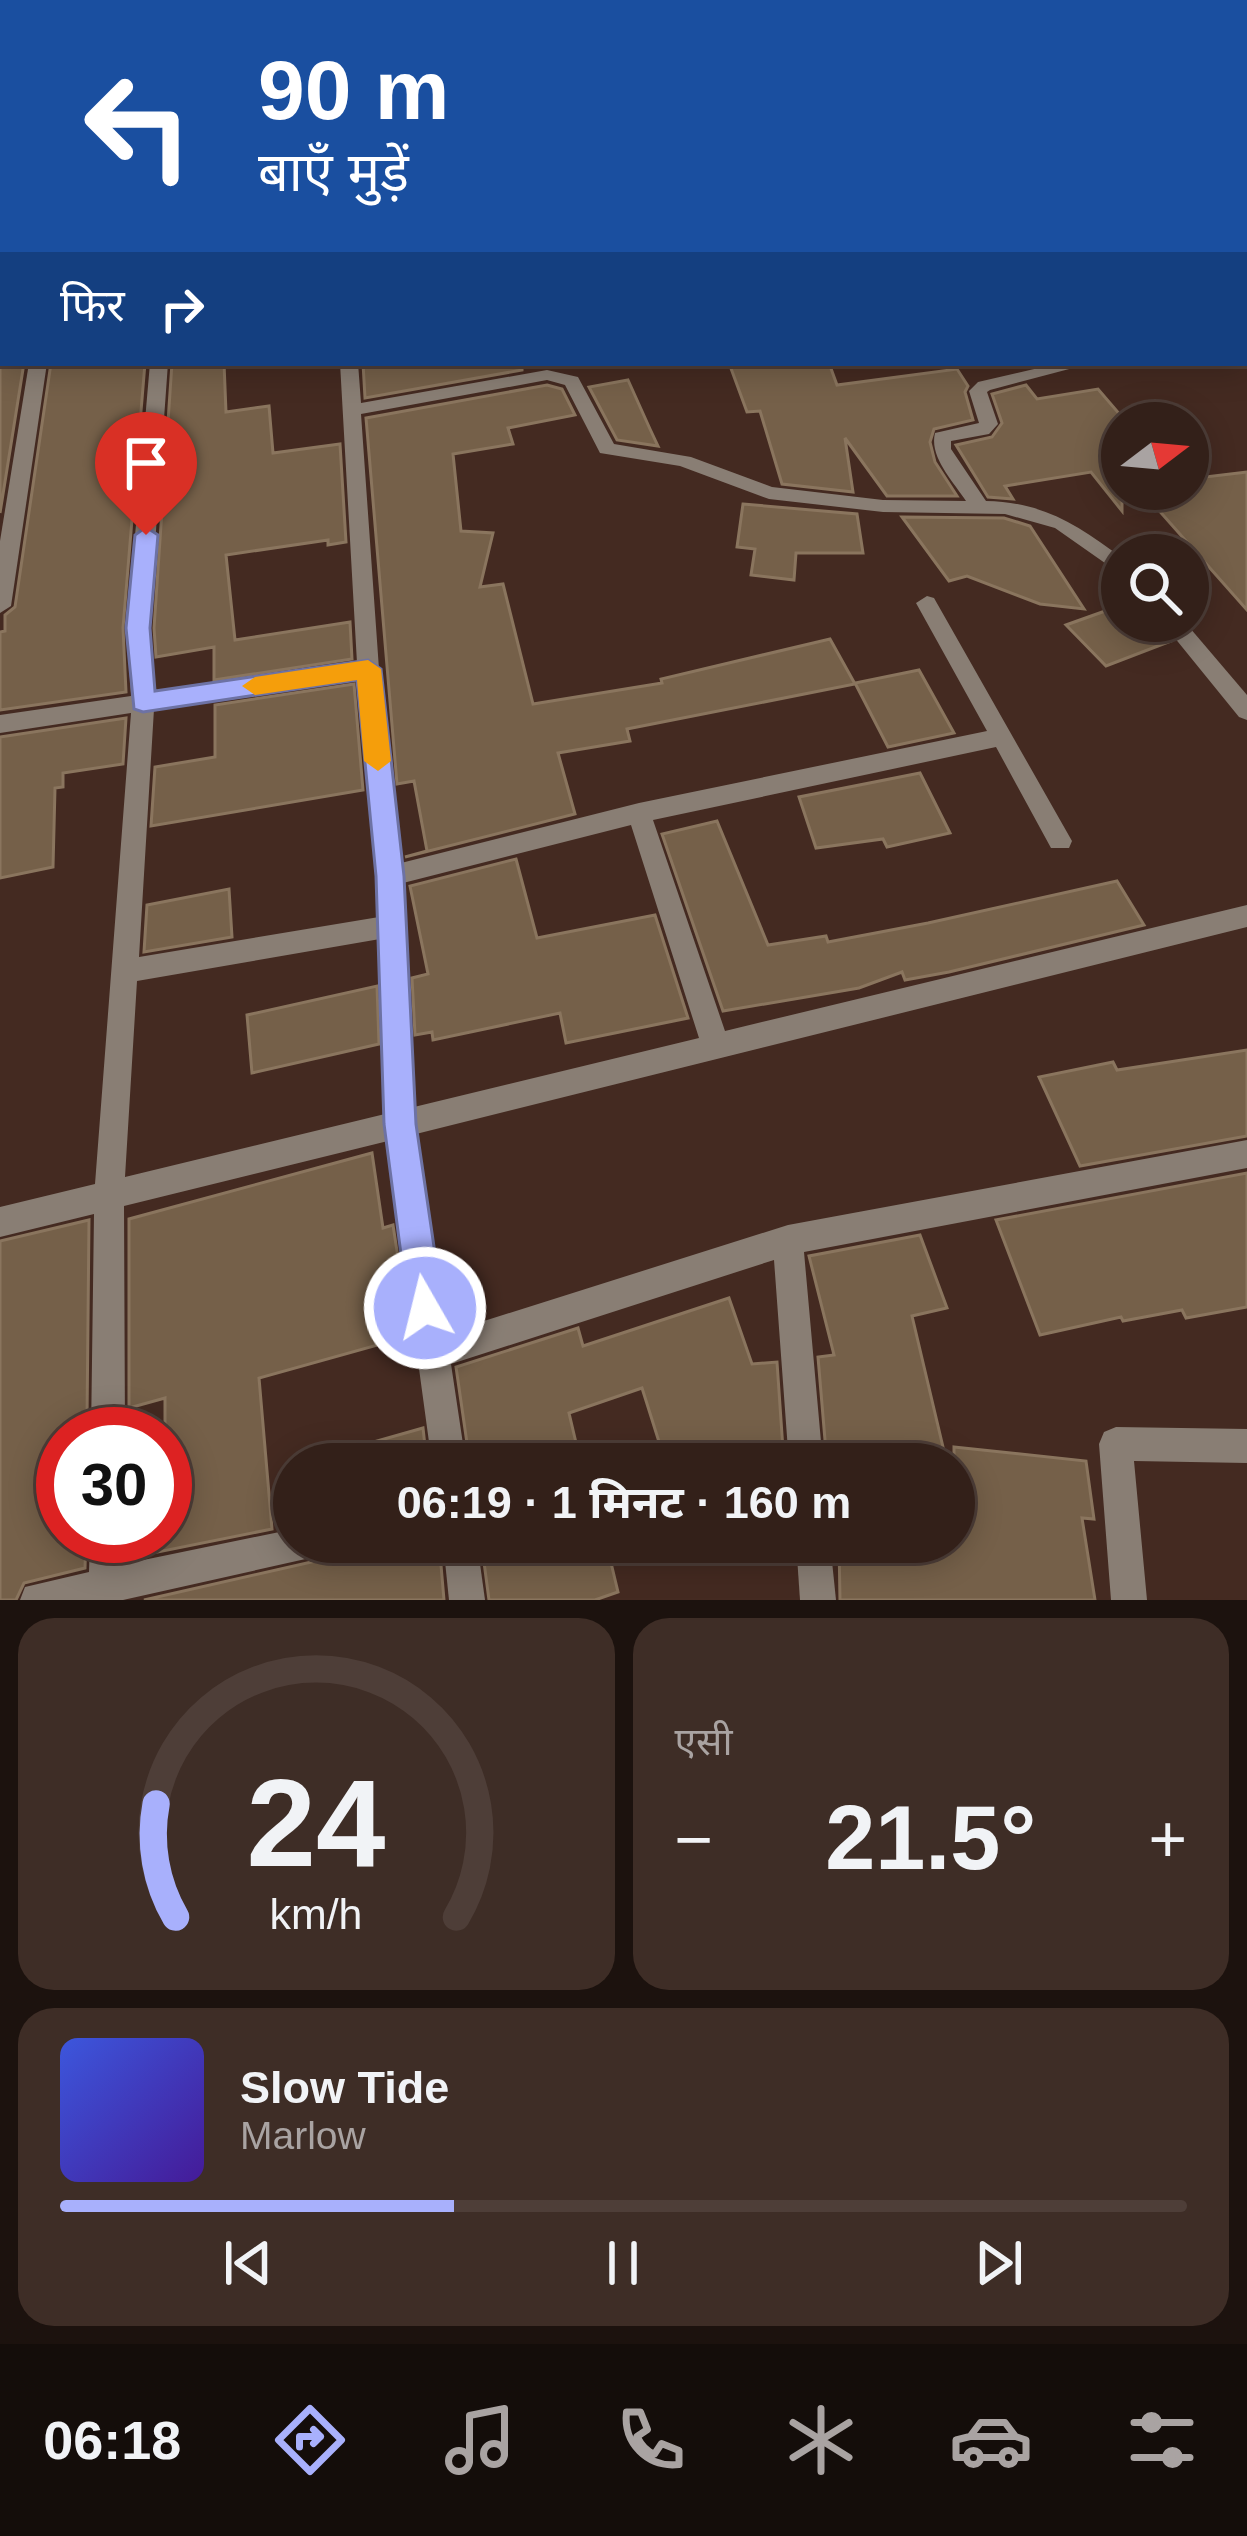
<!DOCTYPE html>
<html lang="hi">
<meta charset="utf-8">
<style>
:root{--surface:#332019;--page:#3e2d26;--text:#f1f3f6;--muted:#a9a3a2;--line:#4e3e38;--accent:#a8b0fc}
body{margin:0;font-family:Helvetica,"Noto Sans Devanagari",sans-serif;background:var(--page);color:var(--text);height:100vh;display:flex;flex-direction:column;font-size:45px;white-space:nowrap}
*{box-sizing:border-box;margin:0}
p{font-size:39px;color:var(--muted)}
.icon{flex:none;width:66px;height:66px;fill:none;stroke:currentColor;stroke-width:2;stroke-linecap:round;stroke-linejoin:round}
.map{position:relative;height:1600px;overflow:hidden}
.side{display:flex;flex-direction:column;gap:18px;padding:18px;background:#1c120e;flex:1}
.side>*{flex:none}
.guide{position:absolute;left:0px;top:0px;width:1248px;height:366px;box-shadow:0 6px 30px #0003,0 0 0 3px var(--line);background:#1a4fa0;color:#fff;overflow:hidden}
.needle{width:78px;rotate:74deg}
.controls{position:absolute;left:1101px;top:402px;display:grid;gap:24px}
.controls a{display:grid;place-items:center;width:108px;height:108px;border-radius:50%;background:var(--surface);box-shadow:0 6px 30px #0003,0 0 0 3px var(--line);font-size:60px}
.speed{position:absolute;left:36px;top:1407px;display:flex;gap:24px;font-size:60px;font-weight:700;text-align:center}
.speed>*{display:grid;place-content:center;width:156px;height:156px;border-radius:50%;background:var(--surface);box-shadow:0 6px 30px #0003,0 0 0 3px var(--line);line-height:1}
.speed .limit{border:18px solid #d22;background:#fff;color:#111}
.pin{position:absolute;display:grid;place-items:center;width:102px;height:102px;color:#fff;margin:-123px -51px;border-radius:50% 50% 50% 0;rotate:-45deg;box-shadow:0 0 12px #0007}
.pin .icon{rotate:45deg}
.me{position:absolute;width:132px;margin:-66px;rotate:352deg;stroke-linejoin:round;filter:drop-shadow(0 0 9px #0008)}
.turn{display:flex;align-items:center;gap:42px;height:252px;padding:0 60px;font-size:54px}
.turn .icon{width:156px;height:156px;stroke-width:2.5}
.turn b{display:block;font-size:84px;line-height:102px}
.then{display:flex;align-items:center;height:114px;padding:0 60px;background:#0003;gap:24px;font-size:45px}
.big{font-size:90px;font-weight:700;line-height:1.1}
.side .card{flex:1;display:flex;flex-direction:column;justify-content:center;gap:18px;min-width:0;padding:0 42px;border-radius:36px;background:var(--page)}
.side .dial{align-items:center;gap:0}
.dial svg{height:312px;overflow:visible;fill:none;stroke:var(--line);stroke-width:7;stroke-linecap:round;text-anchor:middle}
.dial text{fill:var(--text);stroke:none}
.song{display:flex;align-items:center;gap:36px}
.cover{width:144px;height:144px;border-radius:18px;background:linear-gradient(135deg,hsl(230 70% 55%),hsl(260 70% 35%))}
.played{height:12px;border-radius:6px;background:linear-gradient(90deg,var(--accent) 35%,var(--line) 35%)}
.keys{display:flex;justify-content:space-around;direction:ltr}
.heat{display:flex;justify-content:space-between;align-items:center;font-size:66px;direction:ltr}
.side .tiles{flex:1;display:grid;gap:18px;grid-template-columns:1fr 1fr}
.card:last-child{grid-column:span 2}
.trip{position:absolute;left:273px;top:1443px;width:702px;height:120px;border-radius:60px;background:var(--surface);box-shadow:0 6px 30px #0003,0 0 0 3px var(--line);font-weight:700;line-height:120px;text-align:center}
.tab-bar{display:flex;height:192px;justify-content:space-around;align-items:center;background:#140d0a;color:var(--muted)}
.tab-bar .icon{width:84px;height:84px}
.tab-bar .current{color:var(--accent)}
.tab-bar b{font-size:54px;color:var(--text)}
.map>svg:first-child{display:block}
</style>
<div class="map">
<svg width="1247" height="1600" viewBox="0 0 1247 1600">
<rect width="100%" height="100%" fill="#442a21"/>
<g fill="#756049" stroke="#8a755e" stroke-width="3">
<path d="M0,363H24L0,513Z"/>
<path d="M51,363H145L123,628L126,692L0,710V632L5,631V615L15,607Z"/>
<path d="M172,363H224L226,412L269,406L273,453L340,444L346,542L328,545V540L226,555L235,640L350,622L352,659L214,680V647L156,657L154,628Z"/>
<path d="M363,363H522V370L365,398Z"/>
<path d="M729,363H829L837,385L957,369L968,386L965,392L973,420L934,429L930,442L935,462L957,496H887L845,438L853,492L782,484L760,411L747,412Z"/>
<path d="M628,380L650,429L658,446L617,440L589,387Z"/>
<path d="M547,385L562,389L575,415L508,428L513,444L453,454L461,531L493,533L480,587L503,584L533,704L662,683L661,679L830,639L855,684L627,729L630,741L558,753L575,814L405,857L427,851L414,781L397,784L366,418Z"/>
<path d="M1026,385L1037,399L1098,389L1122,417V511L1091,472L1005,486L1013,499L988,497L956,445L992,437L1002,423L992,394Z"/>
<path d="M1247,472V610L1140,489H1188V479Z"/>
<path d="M743,504L857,514L863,553H796L794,580L751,575L755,549L737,547Z"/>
<path d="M902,517L1004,518L1030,526L1084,609L1040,604L967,576L949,581Z"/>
<path d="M1122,605V621H1156L1171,641L1106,666L1066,625Z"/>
<path d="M919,670L954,733L888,747L855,683Z"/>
<path d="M354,684L363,790L151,826L155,767L215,757V705Z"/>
<path d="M126,718L123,764L63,773V787L55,788L53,867L0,878V737Z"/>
<path d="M920,773L950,833L887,847L883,839L816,848L799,797Z"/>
<path d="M717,821L768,945L826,936L828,942L928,923L1117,881L1144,925L949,972L905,980L902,972L859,988L723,1011L662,834Z"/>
<path d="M516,859L537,938L655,915L688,1018L566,1043L560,1013L433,1040L432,1032L415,1035L412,978L428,974L410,886Z"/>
<path d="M229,889L232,937L144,952L147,905Z"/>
<path d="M377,986L379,1044L252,1073L247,1015Z"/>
<path d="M1247,1050V1136L1080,1166L1039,1077L1113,1062L1117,1070Z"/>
<path d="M372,1153L383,1228L393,1225L410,1336L259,1378L272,1529L128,1558V1536H165V1398L129,1408V1219Z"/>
<path d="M1247,1173V1307L1186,1318L1182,1310L1123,1321L1121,1317L1040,1335L996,1220Z"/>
<path d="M89,1220L87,1420L81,1422V1428L63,1433V1536H86L85,1568L24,1583L16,1600H0V1241Z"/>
<path d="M920,1235L947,1308L912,1316L947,1464H827L818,1357L834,1355L809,1256Z"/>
<path d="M729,1298L752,1364L777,1362L784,1464H666L642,1388L569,1413L581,1464H470L456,1367L578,1328L583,1346Z"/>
<path d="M423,1428L427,1464H340L338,1452Z"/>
<path d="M954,1447L1086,1461L1094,1519L1082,1518L1095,1600H840L839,1542H954Z"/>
<path d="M373,1542H439L444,1600H144L329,1558Z"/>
<path d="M496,1542H606L618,1592L595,1600H489L482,1547Z"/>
</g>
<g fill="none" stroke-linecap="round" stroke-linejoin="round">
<g fill="#897e74" fill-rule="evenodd">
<path d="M233,0H245L247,3H235Z"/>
<path d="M352,0H364L366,3H354Z"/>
<path d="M802,0H814L816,3H804Z"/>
<path d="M931,0H943L945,3H933Z"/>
<path d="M1245,356H1247V367L1238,363H1245Z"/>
<path d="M29,363H47L11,606L0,613V541Z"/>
<path d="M150,363H168L149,628L154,693L357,663L340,363H358L361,403L547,370L578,377L614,444L691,457L772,487L883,500L966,501C953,481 929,457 935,433L979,423L969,391L978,382L1060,363H1092L990,390L987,392L998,424L989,434L951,441V449L986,501C1043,502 1078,525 1122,558V575L1055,528L1005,514L883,512L769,499L680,466L600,453L565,385L547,380L361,414L379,669L401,863L639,803L987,731L916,603L927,596L934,598L1072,841L1069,848H1051L996,747L653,820L725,1031L1247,905V927L416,1134L446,1333L788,1225L1247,1140V1168L804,1252L823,1464H789L774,1260L451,1364L466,1464H432L388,1141L124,1206L125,1434H91L94,1214L0,1237V1207L95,1184L131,713L0,733V715L131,696L127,628ZM358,679L379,917L139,957L154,709ZM631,825L699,1038L414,1107L403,883ZM380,939L385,1114L125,1177L137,981Z"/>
<path d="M1161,621H1184L1247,695V720L1239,717Z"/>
<path d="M1116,1427L1247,1429V1463L1134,1461L1147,1600H1111L1099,1444L1104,1432Z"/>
<path d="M294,1529V1542H333L328,1554L123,1600H20L25,1587L89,1572L90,1536H124V1564Z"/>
<path d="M443,1542H477L485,1600H449Z"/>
<path d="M796,1542H830L836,1600H800Z"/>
</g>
<g fill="#e0cab6" fill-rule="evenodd">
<rect x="1245" y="117" width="2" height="10"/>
<rect x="0" y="241" width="3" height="12"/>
</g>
</g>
<path fill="#a8b0fc" stroke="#6d72a4" stroke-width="3" d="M146,527L158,535L150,628L155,691L368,660L381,669L404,876L416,1124L443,1308L438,1321L425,1326L413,1321L408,1308L384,1124L376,876L357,680L143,712L134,709L126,628L135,535Z"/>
<path fill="#f59e0b" d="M368,660L381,669L391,761L378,771L364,761L357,680L255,695L242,686L255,677Z"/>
</svg>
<div class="controls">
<a><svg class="needle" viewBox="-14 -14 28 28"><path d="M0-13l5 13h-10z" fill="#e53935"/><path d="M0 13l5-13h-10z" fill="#a9a3a2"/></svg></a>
<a><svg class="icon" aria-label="search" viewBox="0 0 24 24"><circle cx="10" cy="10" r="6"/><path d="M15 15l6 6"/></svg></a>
</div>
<div class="speed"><div class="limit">30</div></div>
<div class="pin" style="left:146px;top:535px;background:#d93025"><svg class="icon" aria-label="arrive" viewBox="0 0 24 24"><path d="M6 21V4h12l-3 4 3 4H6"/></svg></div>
<svg class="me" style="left:425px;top:1308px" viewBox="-20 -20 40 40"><circle r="17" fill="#a8b0fc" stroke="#fff" stroke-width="3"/><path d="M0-11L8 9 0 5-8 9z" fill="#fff"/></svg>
<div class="trip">06:19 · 1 मिनट · 160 m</div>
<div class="guide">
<div class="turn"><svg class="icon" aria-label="left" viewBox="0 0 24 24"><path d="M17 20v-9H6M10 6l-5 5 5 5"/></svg><div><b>90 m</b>बाएँ मुड़ें</div></div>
<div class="then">फिर<svg class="icon" aria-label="right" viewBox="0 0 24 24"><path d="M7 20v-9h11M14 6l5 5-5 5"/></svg></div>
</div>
</div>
<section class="side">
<div class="tiles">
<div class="card dial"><svg viewBox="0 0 100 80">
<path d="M14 69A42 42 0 1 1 86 69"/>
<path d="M14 69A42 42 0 0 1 9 40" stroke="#a8b0fc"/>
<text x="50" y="56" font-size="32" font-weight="700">24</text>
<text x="50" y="72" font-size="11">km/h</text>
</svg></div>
<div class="card"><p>एसी</p>
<div class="heat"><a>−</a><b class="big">21.5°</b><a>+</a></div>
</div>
<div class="card">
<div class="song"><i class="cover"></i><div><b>Slow Tide</b><p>Marlow</p></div></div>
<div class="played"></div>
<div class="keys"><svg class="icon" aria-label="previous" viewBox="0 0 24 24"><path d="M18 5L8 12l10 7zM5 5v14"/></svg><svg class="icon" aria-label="pause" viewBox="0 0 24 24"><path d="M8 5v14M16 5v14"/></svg><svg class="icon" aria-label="next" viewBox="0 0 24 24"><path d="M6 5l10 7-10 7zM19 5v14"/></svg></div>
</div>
</div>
</section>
<nav class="tab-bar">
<b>06:18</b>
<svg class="icon current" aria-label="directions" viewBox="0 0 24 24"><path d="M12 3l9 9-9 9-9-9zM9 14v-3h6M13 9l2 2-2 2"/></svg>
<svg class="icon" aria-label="music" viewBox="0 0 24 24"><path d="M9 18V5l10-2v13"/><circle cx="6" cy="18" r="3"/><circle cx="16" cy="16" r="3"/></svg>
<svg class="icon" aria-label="phone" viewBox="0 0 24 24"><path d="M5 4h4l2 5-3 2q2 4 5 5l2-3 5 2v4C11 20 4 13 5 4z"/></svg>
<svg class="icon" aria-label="climate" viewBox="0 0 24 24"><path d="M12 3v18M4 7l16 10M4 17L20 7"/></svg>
<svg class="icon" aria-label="car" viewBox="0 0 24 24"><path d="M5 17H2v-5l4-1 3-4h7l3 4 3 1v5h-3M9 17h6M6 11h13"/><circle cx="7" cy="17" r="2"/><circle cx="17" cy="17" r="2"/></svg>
<svg class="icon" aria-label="filters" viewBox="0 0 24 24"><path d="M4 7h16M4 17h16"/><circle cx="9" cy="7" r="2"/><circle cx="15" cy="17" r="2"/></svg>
</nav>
